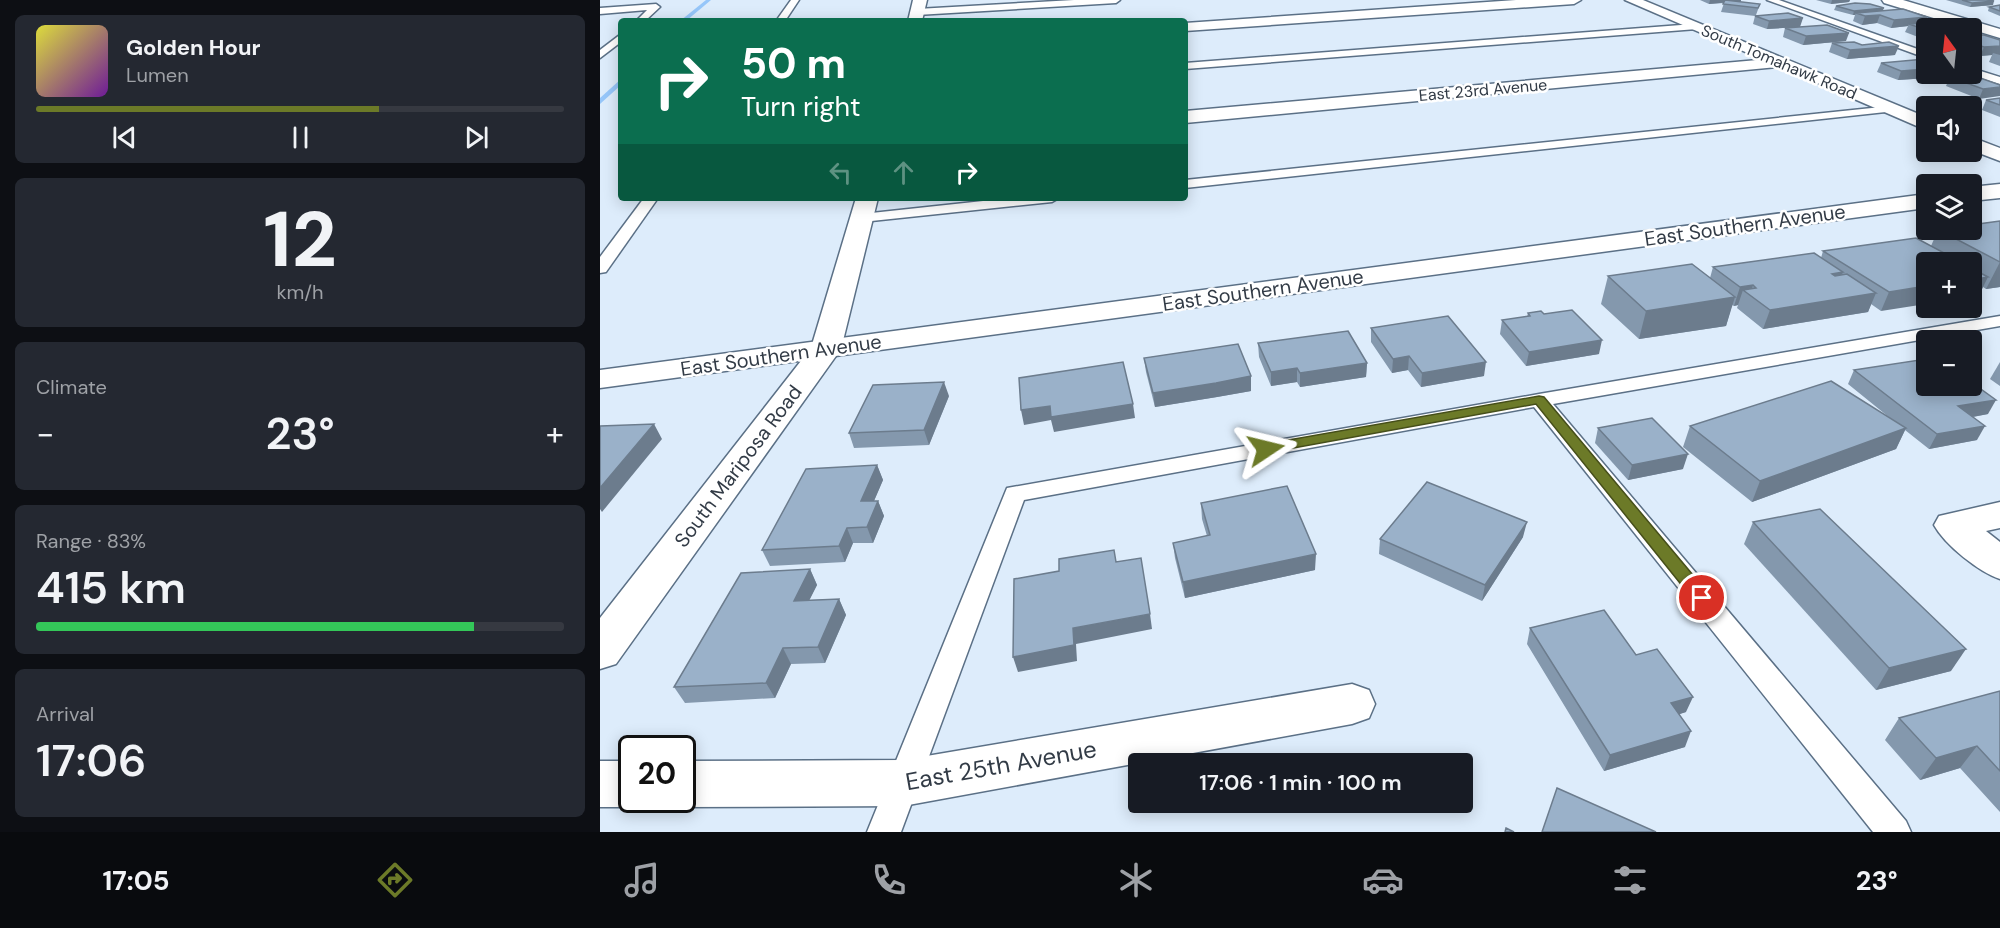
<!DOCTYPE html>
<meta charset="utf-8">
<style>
:root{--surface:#171b24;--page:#242831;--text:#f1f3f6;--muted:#9ea1a6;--line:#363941;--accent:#6c7a28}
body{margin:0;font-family:"DM Sans",sans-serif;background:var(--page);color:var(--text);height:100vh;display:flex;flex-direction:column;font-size:22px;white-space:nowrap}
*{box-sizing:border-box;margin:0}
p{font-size:20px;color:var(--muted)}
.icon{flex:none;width:33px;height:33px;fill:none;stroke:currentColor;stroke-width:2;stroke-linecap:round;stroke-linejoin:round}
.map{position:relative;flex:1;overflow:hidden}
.sheet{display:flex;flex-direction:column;gap:15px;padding:15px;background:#0d0f14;width:600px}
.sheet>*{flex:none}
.banner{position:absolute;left:18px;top:18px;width:570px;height:183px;border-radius:6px;box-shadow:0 3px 15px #0003;background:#0b6e4f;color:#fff;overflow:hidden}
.needle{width:39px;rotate:345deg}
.buttons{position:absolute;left:1316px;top:18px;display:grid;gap:12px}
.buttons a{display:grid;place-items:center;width:66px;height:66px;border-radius:6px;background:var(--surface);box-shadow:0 3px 15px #0003;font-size:30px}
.speed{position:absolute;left:18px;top:735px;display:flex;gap:12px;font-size:30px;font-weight:700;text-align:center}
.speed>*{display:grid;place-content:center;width:78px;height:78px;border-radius:50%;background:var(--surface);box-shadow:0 3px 15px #0003;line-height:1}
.speed .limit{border:3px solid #111;border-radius:9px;background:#fff;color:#111}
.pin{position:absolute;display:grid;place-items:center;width:51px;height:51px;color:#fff;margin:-26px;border:3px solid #fff;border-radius:50%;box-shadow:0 2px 6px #0007}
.me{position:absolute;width:66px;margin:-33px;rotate:80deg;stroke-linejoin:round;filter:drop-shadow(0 0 4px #0008)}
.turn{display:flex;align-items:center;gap:21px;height:126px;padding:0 24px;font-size:27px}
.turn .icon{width:78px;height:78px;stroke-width:2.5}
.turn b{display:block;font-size:42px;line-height:51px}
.lanes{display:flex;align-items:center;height:57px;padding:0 24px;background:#0003;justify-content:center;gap:30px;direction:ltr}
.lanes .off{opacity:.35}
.big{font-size:45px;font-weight:600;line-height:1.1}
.sheet .card{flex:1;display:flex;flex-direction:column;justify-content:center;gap:9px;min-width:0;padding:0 21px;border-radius:9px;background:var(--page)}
.sheet .dial{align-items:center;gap:0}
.dial b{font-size:78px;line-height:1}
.song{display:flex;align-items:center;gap:18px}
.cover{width:72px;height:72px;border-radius:9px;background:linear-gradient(135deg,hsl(60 70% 55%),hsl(280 70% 35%))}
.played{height:6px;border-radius:3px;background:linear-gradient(90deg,var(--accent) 65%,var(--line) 65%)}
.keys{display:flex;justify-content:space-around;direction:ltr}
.heat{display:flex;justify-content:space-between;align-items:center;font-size:33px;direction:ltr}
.charge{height:9px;border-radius:4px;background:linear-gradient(90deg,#34c759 83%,var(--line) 0)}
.trip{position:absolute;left:528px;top:753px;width:345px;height:60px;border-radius:6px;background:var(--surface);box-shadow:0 3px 15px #0003;font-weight:600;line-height:60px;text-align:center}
.dock{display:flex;height:96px;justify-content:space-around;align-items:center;background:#090b0e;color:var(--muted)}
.dock .icon{width:42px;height:42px}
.dock .active{color:var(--accent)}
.dock b{font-size:27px;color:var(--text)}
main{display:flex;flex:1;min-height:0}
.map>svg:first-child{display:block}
</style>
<main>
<section class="sheet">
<div class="card">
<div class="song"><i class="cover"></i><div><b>Golden Hour</b><p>Lumen</p></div></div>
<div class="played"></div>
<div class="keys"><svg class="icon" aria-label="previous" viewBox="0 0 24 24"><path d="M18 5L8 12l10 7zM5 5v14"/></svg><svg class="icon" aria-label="pause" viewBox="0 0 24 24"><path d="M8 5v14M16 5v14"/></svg><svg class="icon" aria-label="next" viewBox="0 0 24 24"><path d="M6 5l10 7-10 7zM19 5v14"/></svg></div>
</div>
<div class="card dial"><b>12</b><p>km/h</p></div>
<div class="card"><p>Climate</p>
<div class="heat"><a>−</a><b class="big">23°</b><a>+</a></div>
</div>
<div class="card"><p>Range · 83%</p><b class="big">415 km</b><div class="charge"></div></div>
<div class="card"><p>Arrival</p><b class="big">17:06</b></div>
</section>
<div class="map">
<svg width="1400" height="832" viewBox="0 0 1400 832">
<rect width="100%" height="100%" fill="#ddecfb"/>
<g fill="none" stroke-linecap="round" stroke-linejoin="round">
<g fill="#96c6f9" fill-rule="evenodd">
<path d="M106,0H111L86,21H80Z"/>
<path d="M21,79V85L0,104V98Z"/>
</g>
<defs>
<g id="service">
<path d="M191,0H199L185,21H176Z"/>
<path d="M474,0H520L516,3L317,15L313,12L317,9Z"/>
<path d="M1167,0H1179L1326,52V58Z"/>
<path d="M56,4L60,7L45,21H36L47,10L0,14V8Z"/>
<path d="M1094,24L1099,27L1097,29L585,69V63Z"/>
<path d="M21,34V42L0,58V50Z"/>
<path d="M1371,68L1400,77V84L1368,74H1371Z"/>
<path d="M1291,106L1297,109L1295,111L585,188V180Z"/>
<path d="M44,198H58L6,272L0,273V257Z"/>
<path d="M411,198H459L452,202L262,222L255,218L262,214Z"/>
<path d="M1400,316V326L953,404L1306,821L1311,832H1273L934,407L424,500L301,832H267L407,488L939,394Z"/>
</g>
<g id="minor">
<path d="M313,0H327L322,21H308Z"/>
<path d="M916,0H981L974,4L585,31V23Z"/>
<path d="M1282,0H1303L1400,29V38L1284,3Z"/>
<path d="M1181,58L1189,63L1187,66L585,123V111Z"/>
<path d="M256,198H278L241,349L16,664L0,669V618L211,348Z"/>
<path d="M1400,502V528L1386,531L1400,542V579C1379,572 1345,545 1334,525L1339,516Z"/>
<path d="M752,684L769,690L775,704L769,718L752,724L303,806L82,807L64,800H82V761L303,760Z"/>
<path d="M0,761H32V800H50L32,807H0Z"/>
</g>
<g id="secondary">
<path d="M1025,0H1043L1326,117V130Z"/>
<path d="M1371,137L1400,148V161L1371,150Z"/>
<path d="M1400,184V198L1371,201V187Z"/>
<path d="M1326,194V208L0,388V370Z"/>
</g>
</defs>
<use href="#service" stroke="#5b7086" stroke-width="3"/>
<use href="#minor" stroke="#5b7086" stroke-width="3"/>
<use href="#secondary" stroke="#5b7086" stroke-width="3"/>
<use href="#service" fill="#fff" fill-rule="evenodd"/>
<use href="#minor" fill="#fff" fill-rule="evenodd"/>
<use href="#secondary" fill="#fff" fill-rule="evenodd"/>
</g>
<g fill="#8498ad">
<path d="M1100,0H1141V1L1138,2L1160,4L1156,15L1200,27L1167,29L1153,24L1155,16L1121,12L1124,3L1109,4Z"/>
<path d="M1216,0H1250L1249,2L1231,4Z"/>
<path d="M1346,0H1391L1393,5L1370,7Z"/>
<path d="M1400,5V16L1388,11L1389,7Z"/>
<path d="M1236,6L1283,11L1325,23L1326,28V40L1305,32L1308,26L1291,28L1277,23L1262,25L1253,21L1255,15H1253L1234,10Z"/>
<path d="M1185,28L1246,41L1203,45L1183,37Z"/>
<path d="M1371,35L1400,40V66L1389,62L1392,55L1380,56L1371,53Z"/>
<path d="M1232,43L1295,55L1247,59L1229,52Z"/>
<path d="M1281,63L1343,77L1298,80L1277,72Z"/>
<path d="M1350,77L1400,85L1379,99L1346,86Z"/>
<path d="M1400,98V117L1382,110L1386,100Z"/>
<path d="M1400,221V287L1386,289L1383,287L1379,295L1371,297V262H1326L1281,311L1271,304L1268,312L1163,329L1137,308L1138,305L1134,306L1132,305L1126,326L1039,339L1001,304L1008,276L1110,278L1113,267L1221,258L1223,251L1331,246L1338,230Z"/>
<path d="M928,313L944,314L999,354L926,366L900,334L902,320L927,317Z"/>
<path d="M771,328L884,376L821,387L808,370L792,373L771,342Z"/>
<path d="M658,343L767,363L766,377L700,387L697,382L671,386L659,357Z"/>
<path d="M544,358L651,376V391L617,397L555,407L546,372Z"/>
<path d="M1400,362V386L1390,379Z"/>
<path d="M1254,370L1388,414L1373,417L1377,440L1329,449L1305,430L1296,449L1152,502L1083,447L1090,426L1290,418L1248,384Z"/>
<path d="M349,396L329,445L254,448L249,433Z"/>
<path d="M998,428L1083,469L1028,480L995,443Z"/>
<path d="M277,465L283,480L274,501H278L284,516L273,543H253L245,562L170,566L162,550Z"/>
<path d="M601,503L715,570L585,598L575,558L573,543L607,536L602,519Z"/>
<path d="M1153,522L1351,671L1276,690L1144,544Z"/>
<path d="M923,537L882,601L779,554L780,539Z"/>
<path d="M210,569L217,585L209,600L239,599L246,615L225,663L191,664L175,698L85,703L74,687Z"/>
<path d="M930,628L1036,655L1086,712L1079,714L1085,747L1004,771L927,644Z"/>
<path d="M1400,691V812L1360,768L1320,780L1285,740L1299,718Z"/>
</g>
<g fill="#6c7c8d">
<path d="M1110,0H1141V1L1109,4Z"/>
<path d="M1232,0H1250L1249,2L1231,4Z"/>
<path d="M1394,1L1393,5L1370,7L1372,3Z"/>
<path d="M1284,8L1282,12L1256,13L1255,15H1253L1254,11Z"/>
<path d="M1280,15L1277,23L1262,25L1265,16Z"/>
<path d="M1327,17L1324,25L1309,24L1308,26L1291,28L1294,20Z"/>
<path d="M1203,18L1200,27L1167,29L1169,21Z"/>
<path d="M1249,33L1246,41L1203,45L1206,36Z"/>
<path d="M1299,46L1295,55L1247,59L1250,50Z"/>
<path d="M1400,46V55L1393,53L1392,55L1380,56L1384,47Z"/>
<path d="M1326,69V74H1344L1343,77L1298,80L1301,71Z"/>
<path d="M1400,87V96L1379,99L1383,89Z"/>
<path d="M1400,262V287L1386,289Z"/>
<path d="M1243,272L1236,290L1232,274Z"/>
<path d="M1388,277L1379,295L1371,297V280Z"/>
<path d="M1153,285L1150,295L1143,290L1138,305L1134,306L1140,287Z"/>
<path d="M1326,286V304L1281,311L1289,292Z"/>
<path d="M1276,293L1268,312L1163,329L1170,310Z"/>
<path d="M1135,297L1126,326L1039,339L1046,311Z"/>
<path d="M1002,340L999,354L926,366L929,352Z"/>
<path d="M809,356L808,370L792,373L793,359Z"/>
<path d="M886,362L884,376L821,387L822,373Z"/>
<path d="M767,363L766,377L700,387V373Z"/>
<path d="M697,368V382L671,386V372Z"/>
<path d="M651,376V391L617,397L555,407L553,393Z"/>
<path d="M344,382L349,396L329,445L324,430Z"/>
<path d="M1396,400L1388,414L1350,421L1358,406Z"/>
<path d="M533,404L535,418L454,432L451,420L424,425L421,410L450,406Z"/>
<path d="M54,424L62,439L2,512L0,509V488Z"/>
<path d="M1385,426L1377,440L1329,449L1337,434Z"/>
<path d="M1306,428L1296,449L1152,502L1160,481Z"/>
<path d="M1088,454L1083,469L1028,480L1032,465Z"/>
<path d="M277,465L283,480L267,517L261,501Z"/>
<path d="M278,501L284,516L273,543L267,527Z"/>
<path d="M927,522L923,537L882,601L885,585Z"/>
<path d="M247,528L253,543L245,562L239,546Z"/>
<path d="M716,554L715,570L585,598L583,582Z"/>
<path d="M210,569L217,585L201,617L194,601Z"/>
<path d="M239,599L246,615L225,663L218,647Z"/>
<path d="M550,614L552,629L476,644L477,661L418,672L413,657L473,628Z"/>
<path d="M183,648L191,664L175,698L166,683Z"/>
<path d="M1366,649L1351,671L1276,690L1289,668Z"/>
<path d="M1093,697L1086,712L1065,719L1071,703Z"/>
<path d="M1091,731L1085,747L1004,771L1010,755Z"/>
<path d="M1377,746L1360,768L1320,780L1336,758Z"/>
</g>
<g fill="#9ab1c9" stroke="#6c7c8d" stroke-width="1.5">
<path d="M1125,0L1160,4L1158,8L1123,4Z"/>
<path d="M1362,0H1391L1394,1L1372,3Z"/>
<path d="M1255,3L1270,4L1284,8L1254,11L1236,6Z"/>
<path d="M1400,5V11L1389,7Z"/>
<path d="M1303,9L1327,17L1294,20L1280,15L1265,16L1256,13Z"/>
<path d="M1188,13L1203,18L1169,21L1155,16Z"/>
<path d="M1340,22L1360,28H1326V30L1309,24Z"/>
<path d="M1227,25L1249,33L1206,36L1185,28Z"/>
<path d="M1371,35H1384L1400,40V46L1384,47L1371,43Z"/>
<path d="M1254,42L1262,45L1289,42L1299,46L1250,50L1232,43Z"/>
<path d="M1325,59L1326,60V69L1301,71L1281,63Z"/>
<path d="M1372,75L1400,85V87L1383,89L1350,77Z"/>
<path d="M1400,98V105L1386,100Z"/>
<path d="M1400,221V262L1339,230H1371V225Z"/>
<path d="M1316,238L1361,262H1326V286L1289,292L1223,251Z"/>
<path d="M1214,253L1243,272L1232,274L1235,276L1247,274L1276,293L1170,310L1143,290L1156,288L1153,285L1140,287L1113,267Z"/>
<path d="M1092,264L1135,297L1046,311L1008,276Z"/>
<path d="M1371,268L1388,277L1371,280Z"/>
<path d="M972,310L1002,340L929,352L902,320L930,316L928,313L941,311L944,314Z"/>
<path d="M848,316L886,362L822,373L809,356L793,359L771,328Z"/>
<path d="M748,331L767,363L700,373L697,368L671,372L658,343Z"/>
<path d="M638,344L651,376L616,383L553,393L544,358Z"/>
<path d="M1326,359V386H1371V382L1396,400L1358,406L1385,426L1337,434L1254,370Z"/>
<path d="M523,362L533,404L451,417L450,406L421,410L419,378Z"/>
<path d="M1231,381L1306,428L1160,481L1090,426Z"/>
<path d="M344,382L324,430L249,433L273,385Z"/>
<path d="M1052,418L1088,454L1032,465L998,428Z"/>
<path d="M54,424L0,488V426Z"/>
<path d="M277,465L261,501H278L267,527L247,528L239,546L162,550L206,469Z"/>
<path d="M827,482L927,522L885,585L780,539Z"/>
<path d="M687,486L716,554L583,582L573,543L610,535L601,503Z"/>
<path d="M1220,509L1366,649L1289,668L1153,522Z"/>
<path d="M514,550L516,562L541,558L550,614L473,628L474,645L413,657L414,579L459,571V559Z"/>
<path d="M210,569L194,601L239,599L218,647L183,648L166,683L74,687L141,573Z"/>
<path d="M1004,610L1036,655L1057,649L1093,697L1071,703L1091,731L1010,755L930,628Z"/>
<path d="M1400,691V771L1377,746L1336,758L1299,718Z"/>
<path d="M957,788L1056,832H942Z"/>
<path d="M906,828L914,832H905Z"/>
</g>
<path fill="#6c7a28" stroke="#464f1a" stroke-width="1.5" d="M939,396L944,397L1108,593L1110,598L1108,603L1102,604L1096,603L936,404L666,453L659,449L666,444Z"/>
<g text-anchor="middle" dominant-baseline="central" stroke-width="5" stroke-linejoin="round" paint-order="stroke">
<g font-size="16" fill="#323b46" stroke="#fff">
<text transform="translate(1179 62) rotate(23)">South Tomahawk Road</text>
<text transform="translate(883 90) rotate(-5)">East 23rd Avenue</text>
</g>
<g font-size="20" fill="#323b46" stroke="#fff">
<text transform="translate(1145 225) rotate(-8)">East Southern Avenue</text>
<text transform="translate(663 290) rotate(-8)">East Southern Avenue</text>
<text transform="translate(181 355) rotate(-8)">East Southern Avenue</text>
<text transform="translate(138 466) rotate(-53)">South Mariposa Road</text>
</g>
<g font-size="24" fill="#323b46" stroke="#fff">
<text transform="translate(401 765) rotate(-10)">East 25th Avenue</text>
</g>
</g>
</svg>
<div class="buttons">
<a><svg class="needle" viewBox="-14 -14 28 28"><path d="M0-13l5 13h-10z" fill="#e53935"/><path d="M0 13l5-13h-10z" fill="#9ea1a6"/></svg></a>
<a><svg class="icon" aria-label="sound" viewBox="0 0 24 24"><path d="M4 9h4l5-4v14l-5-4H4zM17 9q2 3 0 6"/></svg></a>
<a><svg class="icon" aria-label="layers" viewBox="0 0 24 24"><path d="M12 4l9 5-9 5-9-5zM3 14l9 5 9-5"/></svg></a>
<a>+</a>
<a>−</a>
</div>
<div class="speed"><div class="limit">20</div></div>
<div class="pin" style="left:1102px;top:598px;background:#d93025"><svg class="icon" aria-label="arrive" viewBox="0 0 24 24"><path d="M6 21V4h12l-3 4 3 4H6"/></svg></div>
<svg class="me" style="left:666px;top:449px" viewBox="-20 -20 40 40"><path d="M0-17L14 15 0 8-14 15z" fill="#6c7a28" stroke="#fff" stroke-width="4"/></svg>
<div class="trip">17:06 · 1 min · 100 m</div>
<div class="banner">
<div class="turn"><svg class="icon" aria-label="right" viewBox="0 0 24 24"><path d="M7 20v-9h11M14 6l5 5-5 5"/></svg><div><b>50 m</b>Turn right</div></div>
<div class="lanes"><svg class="icon off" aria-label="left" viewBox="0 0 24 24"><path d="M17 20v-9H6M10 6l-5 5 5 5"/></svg><svg class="icon off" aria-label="ahead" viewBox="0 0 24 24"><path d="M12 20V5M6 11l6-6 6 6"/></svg><svg class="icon" aria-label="right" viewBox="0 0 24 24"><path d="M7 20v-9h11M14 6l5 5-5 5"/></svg></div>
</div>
</div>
</main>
<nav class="dock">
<b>17:05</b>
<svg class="icon active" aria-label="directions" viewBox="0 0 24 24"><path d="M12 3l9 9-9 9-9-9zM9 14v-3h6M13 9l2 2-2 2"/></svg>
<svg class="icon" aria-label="music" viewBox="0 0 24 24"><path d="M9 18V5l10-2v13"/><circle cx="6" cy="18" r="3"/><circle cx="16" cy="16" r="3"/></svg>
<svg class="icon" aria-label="phone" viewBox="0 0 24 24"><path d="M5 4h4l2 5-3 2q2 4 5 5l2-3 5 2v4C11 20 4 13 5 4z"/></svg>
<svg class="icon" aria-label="climate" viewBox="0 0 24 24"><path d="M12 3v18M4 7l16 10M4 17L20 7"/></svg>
<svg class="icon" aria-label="car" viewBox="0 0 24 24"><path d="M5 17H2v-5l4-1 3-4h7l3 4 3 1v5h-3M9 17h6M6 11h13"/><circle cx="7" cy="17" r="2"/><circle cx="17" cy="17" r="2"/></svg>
<svg class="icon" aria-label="filters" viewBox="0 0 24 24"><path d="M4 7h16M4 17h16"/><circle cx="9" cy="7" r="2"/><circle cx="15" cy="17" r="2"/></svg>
<b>23°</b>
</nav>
